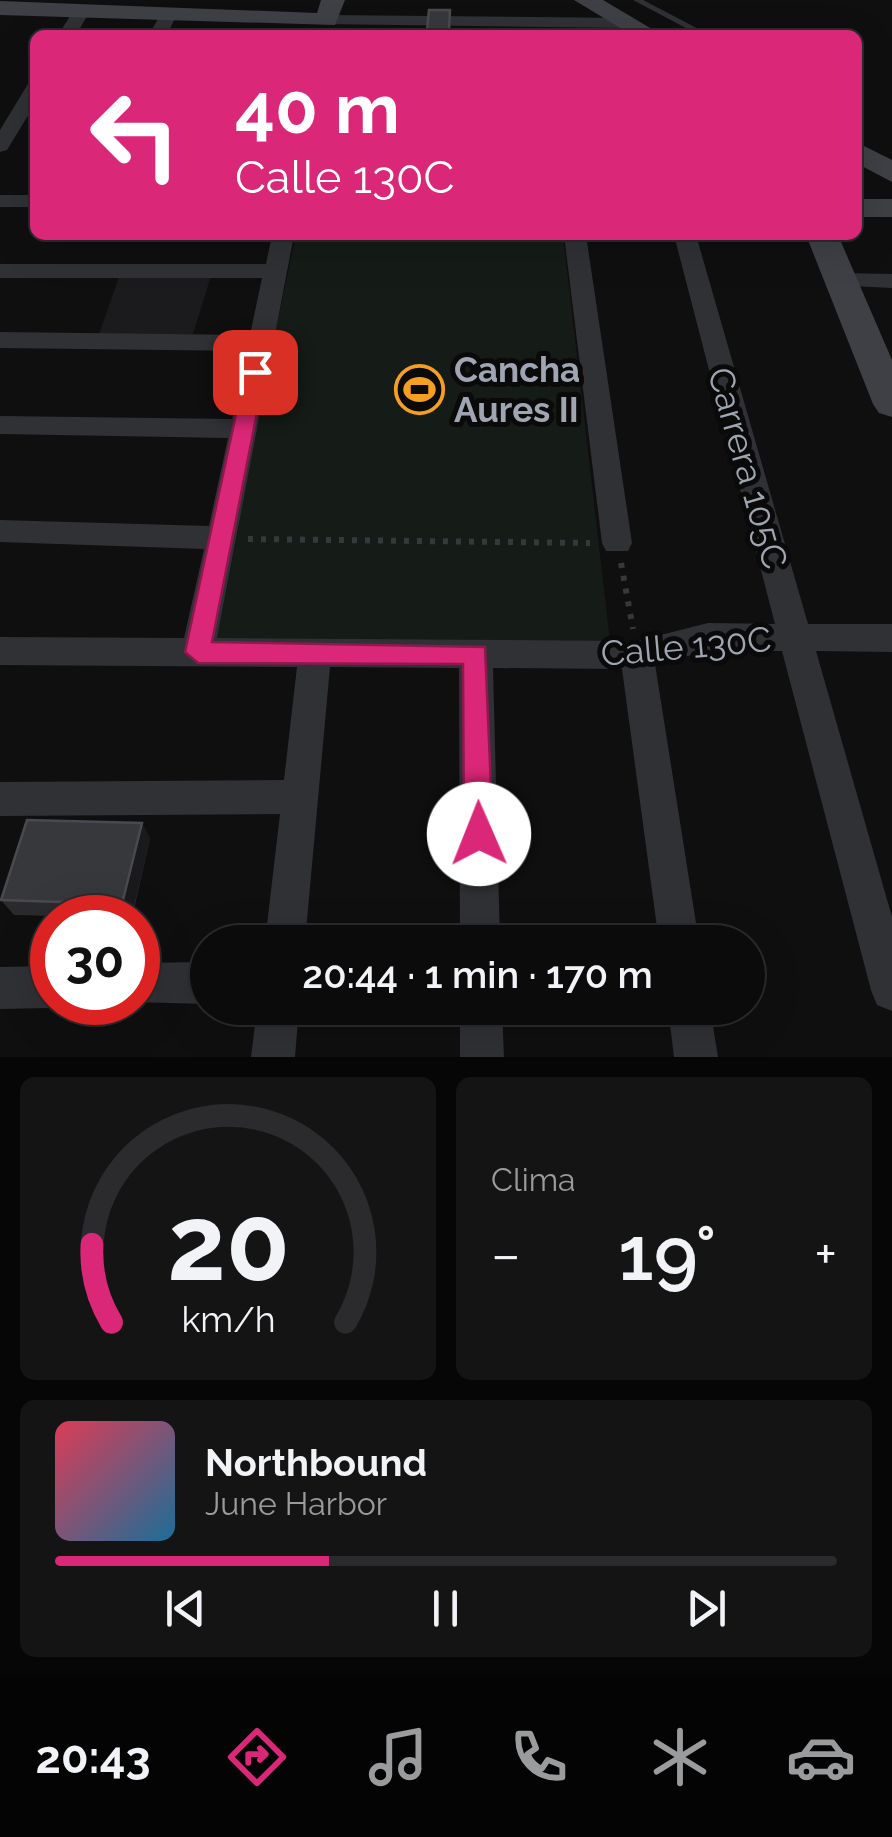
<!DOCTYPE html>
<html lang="es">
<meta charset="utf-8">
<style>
:root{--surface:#0b0b0c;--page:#141415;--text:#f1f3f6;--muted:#9a9b9d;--line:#2b2b2d;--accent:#db2777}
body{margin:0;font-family:Raleway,sans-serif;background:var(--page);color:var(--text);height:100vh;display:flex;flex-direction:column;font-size:38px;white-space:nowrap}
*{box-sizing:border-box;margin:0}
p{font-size:32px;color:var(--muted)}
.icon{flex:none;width:55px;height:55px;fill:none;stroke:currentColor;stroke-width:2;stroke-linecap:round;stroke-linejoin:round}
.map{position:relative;height:1057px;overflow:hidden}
.sheet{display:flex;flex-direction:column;gap:20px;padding:20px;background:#060607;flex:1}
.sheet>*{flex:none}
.banner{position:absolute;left:30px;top:30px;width:832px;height:210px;border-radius:15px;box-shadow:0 10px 40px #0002,0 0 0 2px var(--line);background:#db2777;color:#fff;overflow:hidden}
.speed{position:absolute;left:30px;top:895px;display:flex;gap:20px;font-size:50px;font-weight:700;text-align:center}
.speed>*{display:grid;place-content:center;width:130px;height:130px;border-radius:50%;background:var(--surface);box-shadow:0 10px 40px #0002,0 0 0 2px var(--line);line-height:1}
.speed .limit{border:15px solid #d22;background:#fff;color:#111}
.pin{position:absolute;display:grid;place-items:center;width:85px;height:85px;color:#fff;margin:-42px;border-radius:20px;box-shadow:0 5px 15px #0006}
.me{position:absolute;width:110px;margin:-55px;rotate:359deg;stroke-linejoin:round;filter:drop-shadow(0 0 8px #0008)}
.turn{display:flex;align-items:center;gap:35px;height:210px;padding:0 40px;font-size:45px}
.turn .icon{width:130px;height:130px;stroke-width:2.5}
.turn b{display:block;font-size:70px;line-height:85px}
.big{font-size:75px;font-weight:600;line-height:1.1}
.sheet .tile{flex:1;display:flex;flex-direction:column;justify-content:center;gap:15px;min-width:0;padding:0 35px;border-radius:15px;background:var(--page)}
.sheet .dial{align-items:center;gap:0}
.dial svg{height:260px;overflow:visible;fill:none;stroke:var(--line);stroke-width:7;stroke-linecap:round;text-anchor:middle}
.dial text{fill:var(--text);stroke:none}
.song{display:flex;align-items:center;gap:30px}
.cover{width:120px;height:120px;border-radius:15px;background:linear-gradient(135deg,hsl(350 70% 55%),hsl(200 70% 35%))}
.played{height:10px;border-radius:5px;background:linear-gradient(90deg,var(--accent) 35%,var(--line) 35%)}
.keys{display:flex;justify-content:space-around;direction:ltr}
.heat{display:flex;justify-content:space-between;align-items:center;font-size:55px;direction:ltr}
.sheet .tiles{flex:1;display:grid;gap:20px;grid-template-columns:1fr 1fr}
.tile:last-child{grid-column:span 2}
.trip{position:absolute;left:190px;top:925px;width:575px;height:100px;border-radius:50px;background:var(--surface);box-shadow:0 10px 40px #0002,0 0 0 2px var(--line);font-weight:600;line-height:100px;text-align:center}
.dock{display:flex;height:160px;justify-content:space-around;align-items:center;background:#040405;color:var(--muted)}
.dock .icon{width:70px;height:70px}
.dock .on{color:var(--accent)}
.dock b{font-size:45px;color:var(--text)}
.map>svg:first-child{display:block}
</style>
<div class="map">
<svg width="892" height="1057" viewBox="0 0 892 1057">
<rect width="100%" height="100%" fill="#0f0f10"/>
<path fill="#1b1b1d" d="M211,276L193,334H99L119,277Z"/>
<path fill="#151b16" d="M296,235H563L610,641L217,638L239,526L234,525Z"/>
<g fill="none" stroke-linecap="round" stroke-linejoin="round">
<g stroke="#36383c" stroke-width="6" stroke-dasharray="5 8" stroke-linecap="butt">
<path d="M248,539L590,543"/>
<path d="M621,563L633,629"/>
</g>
<path fill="#303135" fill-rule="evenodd" d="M633,0H643L710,35H699Z"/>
<g fill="#303135" fill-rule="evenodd">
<path d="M76,7L90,11L76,35H58Z"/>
<path d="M163,10L177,14L167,35H149Z"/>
<path d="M327,15L628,18L636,23L628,28L321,24L319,20Z"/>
<path d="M35,82V104L7,150L0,152V130L28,84Z"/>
<rect x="0" y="195" width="35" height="12"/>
<path d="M272,235H294L217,638L637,641L708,623L775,624L674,235H696L808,624H892V652L816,651L892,917V1011L877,1005L871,990L782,651H708L655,664L699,942H659L622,669L493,668L500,942H460L459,668L330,667L305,942H265L280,814L0,816V782L284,780L297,667L0,665V637L184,638L204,549L0,542V520L209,526L228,438L0,434V416L232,419L247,351L0,348V332L250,335L262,278H0V264H266Z"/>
<path d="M564,235H586L632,543L628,551H606L602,543Z"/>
<path d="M840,273L892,274V288L832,285L828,280Z"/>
<path d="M208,962V1004L132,1002H138V963Z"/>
<path d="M52,966V1002H65L52,1008L0,1009V967Z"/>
<path d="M257,1008H299L295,1057H251Z"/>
<path d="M460,1008H502L504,1057H460Z"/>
<path d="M668,1008H710L718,1057H674Z"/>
</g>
<g fill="#3e4045" fill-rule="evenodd">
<path d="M321,0H345L335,25L0,15V1L317,13Z"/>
<path d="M574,0H603L662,35H632Z"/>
<path d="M858,143L892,160V182L858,164Z"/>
<rect x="858" y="199" width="34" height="18"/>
<path d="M806,235H838L892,360V417L879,413L873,404Z"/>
</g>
</g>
<g fill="#2b2b2e">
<path d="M450,10L449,35H427V30Z"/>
<path d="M142,823L150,839L132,918L14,915L1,900Z"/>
</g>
<path fill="#1a1a1c" d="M142,823L150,839L131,918L122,904Z"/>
<g fill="#37383c" stroke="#484a4f" stroke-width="2.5">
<path d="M429,10H450L449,30H427Z"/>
<path d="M27,820L142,823L122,904L1,900Z"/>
</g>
<path fill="#db2777" stroke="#8e194d" stroke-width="2.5" d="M255,365L265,372L212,642L485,647L493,834L489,844L479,848L469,844L464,834L463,664L198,663L185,652L245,372Z"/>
<defs>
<symbol id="stadium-ring" viewBox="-11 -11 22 22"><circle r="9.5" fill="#0a0a0b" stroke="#f59f22" stroke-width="1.5"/><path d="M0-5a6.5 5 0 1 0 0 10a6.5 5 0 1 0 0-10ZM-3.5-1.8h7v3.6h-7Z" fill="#f59f22"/></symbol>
</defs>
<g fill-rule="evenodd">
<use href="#stadium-ring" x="392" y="362" width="55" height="55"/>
</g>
<g text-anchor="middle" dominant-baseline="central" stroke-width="10" stroke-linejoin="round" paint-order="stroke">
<g font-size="35" font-weight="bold" fill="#9fa6b2" stroke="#0a0a0b" text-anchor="start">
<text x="454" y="369">Cancha<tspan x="454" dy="40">Aures II</tspan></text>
</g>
<g font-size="35" fill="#9fa6b2" stroke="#0a0a0b">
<text transform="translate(748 468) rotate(74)">Carrera 105C</text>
<text transform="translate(686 646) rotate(-5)">Calle 130C</text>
</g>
</g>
</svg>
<div class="speed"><div class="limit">30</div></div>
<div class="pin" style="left:255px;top:372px;background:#d93025"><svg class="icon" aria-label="arrive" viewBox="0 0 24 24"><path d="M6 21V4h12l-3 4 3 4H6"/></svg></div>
<svg class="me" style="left:479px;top:834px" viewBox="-20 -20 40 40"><circle r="19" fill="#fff"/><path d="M0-13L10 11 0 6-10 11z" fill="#db2777"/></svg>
<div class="trip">20:44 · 1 min · 170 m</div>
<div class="banner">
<div class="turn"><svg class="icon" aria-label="left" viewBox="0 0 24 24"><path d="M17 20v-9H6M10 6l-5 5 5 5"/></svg><div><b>40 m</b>Calle 130C</div></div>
</div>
</div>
<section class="sheet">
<div class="tiles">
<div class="tile dial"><svg viewBox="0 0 100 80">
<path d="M14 69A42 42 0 1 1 86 69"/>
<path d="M14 69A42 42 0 0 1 8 45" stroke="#db2777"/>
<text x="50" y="56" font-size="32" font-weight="700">20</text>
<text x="50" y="72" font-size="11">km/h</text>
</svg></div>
<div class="tile"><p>Clima</p>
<div class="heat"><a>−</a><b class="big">19°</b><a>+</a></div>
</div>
<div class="tile">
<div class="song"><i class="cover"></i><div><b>Northbound</b><p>June Harbor</p></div></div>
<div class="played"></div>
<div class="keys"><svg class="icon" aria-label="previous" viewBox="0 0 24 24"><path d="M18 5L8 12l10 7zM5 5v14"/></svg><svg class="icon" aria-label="pause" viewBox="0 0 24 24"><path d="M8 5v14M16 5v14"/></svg><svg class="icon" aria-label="next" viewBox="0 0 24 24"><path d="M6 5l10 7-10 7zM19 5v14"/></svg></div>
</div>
</div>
</section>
<nav class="dock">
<b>20:43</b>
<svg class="icon on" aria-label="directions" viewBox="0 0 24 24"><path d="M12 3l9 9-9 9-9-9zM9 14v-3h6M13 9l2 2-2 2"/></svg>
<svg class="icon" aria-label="music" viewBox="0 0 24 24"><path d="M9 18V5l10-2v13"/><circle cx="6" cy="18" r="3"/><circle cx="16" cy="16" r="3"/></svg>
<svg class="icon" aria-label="phone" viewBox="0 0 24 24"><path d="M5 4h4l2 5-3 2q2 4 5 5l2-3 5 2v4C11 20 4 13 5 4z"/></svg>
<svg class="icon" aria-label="climate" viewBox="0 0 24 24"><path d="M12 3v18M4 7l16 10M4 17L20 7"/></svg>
<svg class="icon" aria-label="car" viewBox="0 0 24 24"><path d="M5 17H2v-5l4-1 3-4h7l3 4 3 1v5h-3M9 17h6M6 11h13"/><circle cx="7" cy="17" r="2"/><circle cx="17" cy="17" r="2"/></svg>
</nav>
